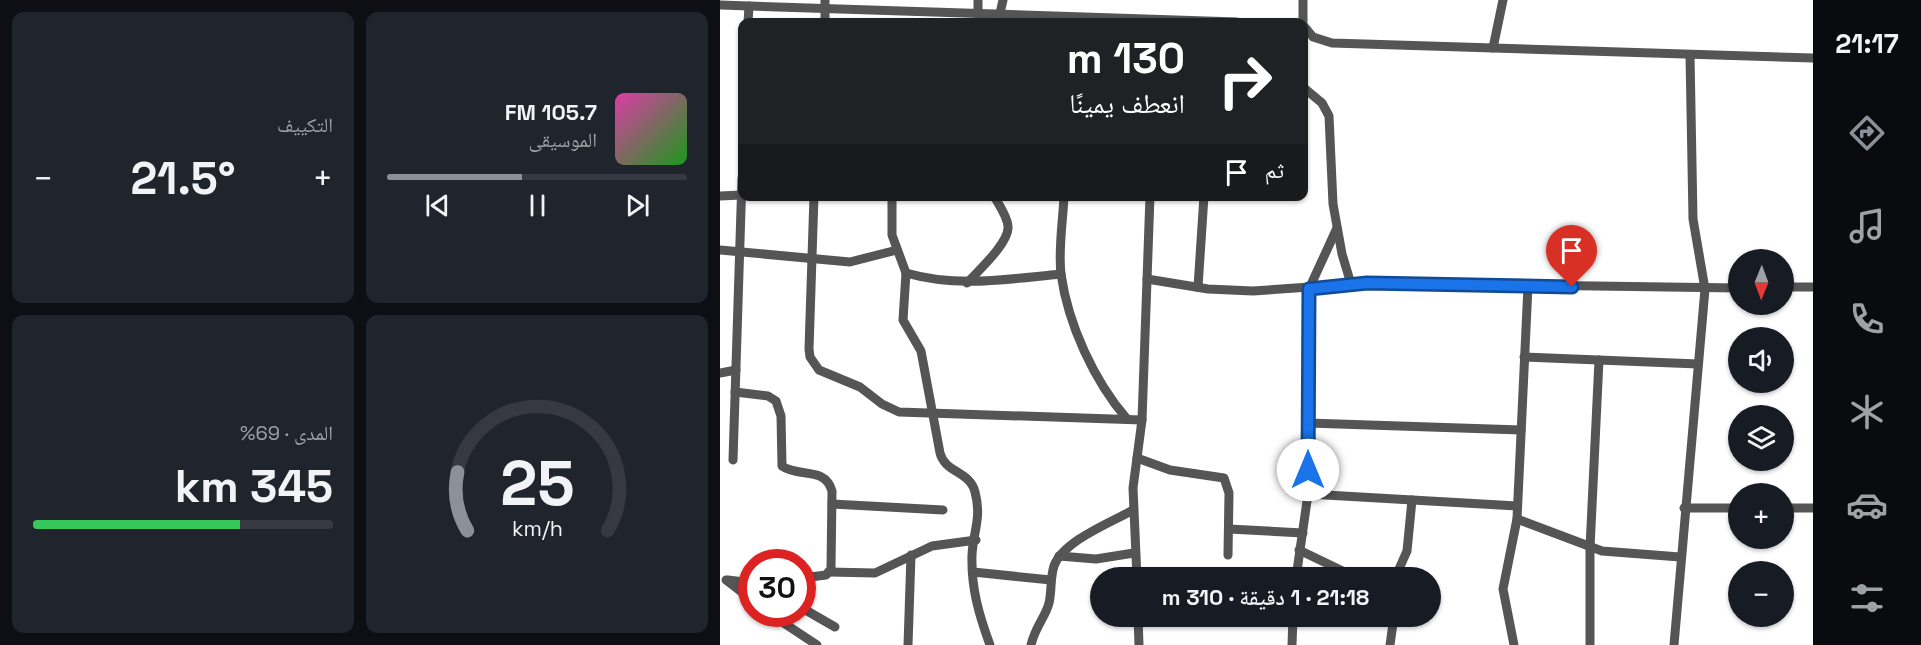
<!DOCTYPE html>
<html lang="ar">
<meta charset="utf-8">
<style>
:root{--surface:#171b24;--page:#20242c;--text:#f1f3f6;--muted:#9ea1a6;--line:#363941;--accent:#8c9099}
body{margin:0;font-family:"Space Grotesk","Noto Naskh Arabic",sans-serif;background:var(--page);color:var(--text);direction:rtl;height:100vh;display:flex;flex-direction:column;font-size:22px;white-space:nowrap}
*{box-sizing:border-box;margin:0}
p{font-size:20px;color:var(--muted)}
.icon{flex:none;width:33px;height:33px;fill:none;stroke:currentColor;stroke-width:2;stroke-linecap:round;stroke-linejoin:round}
.map{position:relative;flex:1;overflow:hidden;direction:ltr}
.side{display:flex;flex-direction:column;gap:12px;padding:12px;background:#0d0f14;width:720px}
.side>*{flex:none}
.guide{position:absolute;left:18px;top:18px;width:570px;height:183px;border-radius:12px;box-shadow:0 2px 4px #0004;direction:rtl;background:#202124;color:#fff;overflow:hidden}
.needle{width:39px;rotate:181deg}
.controls{position:absolute;left:1008px;top:249px;display:grid;gap:12px}
.controls a{display:grid;place-items:center;width:66px;height:66px;border-radius:50%;background:var(--surface);box-shadow:0 2px 4px #0004;font-size:30px}
.speed{position:absolute;left:18px;top:549px;display:flex;gap:12px;font-size:30px;font-weight:700;text-align:center}
.speed>*{display:grid;place-content:center;width:78px;height:78px;border-radius:50%;background:var(--surface);box-shadow:0 2px 4px #0004;line-height:1}
.speed .limit{border:9px solid #d22;background:#fff;color:#111}
.pin{position:absolute;display:grid;place-items:center;width:51px;height:51px;color:#fff;margin:-62px -26px;border-radius:50% 50% 50% 0;rotate:-45deg;box-shadow:0 0 6px #0007}
.pin .icon{rotate:45deg}
.me{position:absolute;width:66px;margin:-33px;rotate:0deg;stroke-linejoin:round;filter:drop-shadow(0 0 4px #0008)}
.turn{display:flex;align-items:center;gap:21px;height:126px;padding:0 24px;font-size:27px}
.turn .icon{width:78px;height:78px;stroke-width:2.5}
.turn b{display:block;font-size:42px;line-height:51px}
.then{display:flex;align-items:center;height:57px;padding:0 24px;background:#0003;gap:12px;font-size:22px}
.big{font-size:45px;font-weight:600;line-height:1.1}
.side .tile{flex:1;display:flex;flex-direction:column;justify-content:center;gap:9px;min-width:0;padding:0 21px;border-radius:12px;background:var(--page)}
.side .dial{align-items:center;gap:0}
.dial svg{height:156px;overflow:visible;fill:none;stroke:var(--line);stroke-width:7;stroke-linecap:round;text-anchor:middle}
.dial text{fill:var(--text);stroke:none}
.song{display:flex;align-items:center;gap:18px}
.cover{width:72px;height:72px;border-radius:9px;background:linear-gradient(135deg,hsl(320 70% 55%),hsl(120 70% 35%))}
.played{height:6px;border-radius:3px;background:linear-gradient(90deg,var(--accent) 45%,var(--line) 45%)}
.keys{display:flex;justify-content:space-around;direction:ltr}
.heat{display:flex;justify-content:space-between;align-items:center;font-size:33px;direction:ltr}
.charge{height:9px;border-radius:4px;background:linear-gradient(90deg,#34c759 69%,var(--line) 0)}
.side .tiles{flex:1;display:grid;gap:12px;grid-template-columns:repeat(2,1fr)}
.trip{position:absolute;left:370px;top:567px;width:351px;height:60px;border-radius:30px;background:var(--surface);box-shadow:0 2px 4px #0004;font-weight:600;line-height:60px;text-align:center;direction:rtl}
main{display:flex;flex:1;min-height:0}
.tabs{display:flex;flex-direction:column;width:108px;justify-content:space-around;align-items:center;background:#090b0e;color:var(--muted)}
.tabs .icon{width:42px;height:42px}
.tabs .selected{color:var(--accent)}
.tabs b{font-size:27px;color:var(--text)}
.map>svg:first-child{display:block}
</style>
<main>
<nav class="tabs">
<b>21:17</b>
<svg class="icon selected" aria-label="directions" viewBox="0 0 24 24"><path d="M12 3l9 9-9 9-9-9zM9 14v-3h6M13 9l2 2-2 2"/></svg>
<svg class="icon" aria-label="music" viewBox="0 0 24 24"><path d="M9 18V5l10-2v13"/><circle cx="6" cy="18" r="3"/><circle cx="16" cy="16" r="3"/></svg>
<svg class="icon" aria-label="phone" viewBox="0 0 24 24"><path d="M5 4h4l2 5-3 2q2 4 5 5l2-3 5 2v4C11 20 4 13 5 4z"/></svg>
<svg class="icon" aria-label="climate" viewBox="0 0 24 24"><path d="M12 3v18M4 7l16 10M4 17L20 7"/></svg>
<svg class="icon" aria-label="car" viewBox="0 0 24 24"><path d="M5 17H2v-5l4-1 3-4h7l3 4 3 1v5h-3M9 17h6M6 11h13"/><circle cx="7" cy="17" r="2"/><circle cx="17" cy="17" r="2"/></svg>
<svg class="icon" aria-label="filters" viewBox="0 0 24 24"><path d="M4 7h16M4 17h16"/><circle cx="9" cy="7" r="2"/><circle cx="15" cy="17" r="2"/></svg>
</nav>
<div class="map">
<svg width="1093" height="645" viewBox="0 0 1093 645">
<rect width="100%" height="100%" fill="#fff"/>
<g fill="none" stroke-linecap="round" stroke-linejoin="round">
<g stroke="#555" stroke-width="9">
<path d="M258,0V15"/>
<path d="M0,5L517,22"/>
<path d="M28,22L29,6"/>
<path d="M105,22V0"/>
<path d="M278,22L283,0"/>
<path d="M583,22V0"/>
<path d="M584,26L593,37L612,43L1093,58"/>
<path d="M773,48L783,0"/>
<path d="M584,88L602,103L609,116L613,204L622,254L631,284"/>
<path d="M0,196L22,195"/>
<path d="M94,196L89,349L90,357L99,370L140,387L162,404L179,412L422,420"/>
<path d="M172,196V235L186,273L183,320L201,351L220,453C225,473 250,471 255,492C262,518 253,532 252,555C251,588 259,615 270,645"/>
<path d="M344,196C343,221 338,250 341,274C348,324 374,381 407,419"/>
<path d="M0,250L130,262L177,250"/>
<path d="M186,273C238,288 288,279 341,274"/>
<path d="M427,279L488,289L533,291L647,283L1018,288"/>
<path d="M247,283C258,271 290,242 288,226C287,216 279,205 274,196"/>
<path d="M478,287L484,196"/>
<path d="M1064,287H1093"/>
<path d="M804,357L978,364"/>
<path d="M0,373L16,370"/>
<path d="M15,392L48,396L56,401L61,416L62,466C79,478 105,466 112,491L111,569L106,575L82,578"/>
<path d="M588,423L801,430"/>
<path d="M417,458L450,470L504,478L509,493L508,555"/>
<path d="M13,460L22,178"/>
<path d="M588,494L797,506"/>
<path d="M112,504L223,510"/>
<path d="M964,508H1018"/>
<path d="M1064,508H1093"/>
<path d="M797,519L882,551L960,557"/>
<path d="M509,529L583,533"/>
<path d="M579,550L631,575L676,577"/>
<path d="M339,556L376,559L414,553"/>
<path d="M109,572L155,573L212,546L256,540"/>
<path d="M253,572L331,580"/>
<path d="M416,574L447,578"/>
<path d="M417,578L413,488L422,420L430,196"/>
<path d="M576,578L588,494L589,289L617,228"/>
<path d="M675,578L687,551L692,500"/>
<path d="M6,580L32,600"/>
<path d="M8,580L32,583"/>
<path d="M82,608L115,627"/>
<path d="M50,614L97,645"/>
<path d="M418,616L419,645"/>
<path d="M188,645L191,555"/>
<path d="M311,645C315,627 326,616 329,603C332,590 330,578 334,566C343,541 390,523 413,510"/>
<path d="M572,645L573,616"/>
<path d="M670,645L674,616"/>
<path d="M794,645L783,589L797,519L808,286"/>
<path d="M870,645V548L879,360"/>
<path d="M954,645L985,289L973,219L970,55"/>
</g>
</g>
<g fill="none" stroke-linecap="round" stroke-linejoin="round">
<defs>
<path id="route" d="M588,470L589,289L647,283L852,287"/>
</defs>
<use href="#route" stroke="#114b97" stroke-width="15"/>
<use href="#route" stroke="#1a73e8" stroke-width="10"/>
</g>
</svg>
<div class="controls">
<a><svg class="needle" viewBox="-14 -14 28 28"><path d="M0-13l5 13h-10z" fill="#e53935"/><path d="M0 13l5-13h-10z" fill="#9ea1a6"/></svg></a>
<a><svg class="icon" aria-label="sound" viewBox="0 0 24 24"><path d="M4 9h4l5-4v14l-5-4H4zM17 9q2 3 0 6"/></svg></a>
<a><svg class="icon" aria-label="layers" viewBox="0 0 24 24"><path d="M12 4l9 5-9 5-9-5zM3 14l9 5 9-5"/></svg></a>
<a>+</a>
<a>−</a>
</div>
<div class="speed"><div class="limit">30</div></div>
<div class="pin" style="left:852px;top:287px;background:#d93025"><svg class="icon" aria-label="arrive" viewBox="0 0 24 24"><path d="M6 21V4h12l-3 4 3 4H6"/></svg></div>
<svg class="me" style="left:588px;top:470px" viewBox="-20 -20 40 40"><circle r="19" fill="#fff"/><path d="M0-13L10 11 0 6-10 11z" fill="#1a73e8"/></svg>
<div class="trip">21:18 · 1 دقيقة · 310 m</div>
<div class="guide">
<div class="turn"><svg class="icon" aria-label="right" viewBox="0 0 24 24"><path d="M7 20v-9h11M14 6l5 5-5 5"/></svg><div><b>130 m</b>انعطف يمينًا</div></div>
<div class="then">ثم<svg class="icon" aria-label="arrive" viewBox="0 0 24 24"><path d="M6 21V4h12l-3 4 3 4H6"/></svg></div>
</div>
</div>
<section class="side">
<div class="tiles">
<div class="tile">
<div class="song"><i class="cover"></i><div><b>105.7 FM</b><p>الموسيقى</p></div></div>
<div class="played"></div>
<div class="keys"><svg class="icon" aria-label="previous" viewBox="0 0 24 24"><path d="M18 5L8 12l10 7zM5 5v14"/></svg><svg class="icon" aria-label="pause" viewBox="0 0 24 24"><path d="M8 5v14M16 5v14"/></svg><svg class="icon" aria-label="next" viewBox="0 0 24 24"><path d="M6 5l10 7-10 7zM19 5v14"/></svg></div>
</div>
<div class="tile"><p>التكييف</p>
<div class="heat"><a>−</a><b class="big">21.5°</b><a>+</a></div>
</div>
<div class="tile dial"><svg viewBox="0 0 100 80">
<path d="M14 69A42 42 0 1 1 86 69"/>
<path d="M14 69A42 42 0 0 1 9 39" stroke="#8c9099"/>
<text x="50" y="56" font-size="32" font-weight="700">25</text>
<text x="50" y="72" font-size="11">km/h</text>
</svg></div>
<div class="tile"><p>المدى · 69%</p><b class="big">345 km</b><div class="charge"></div></div>
</div>
</section>
</main>
